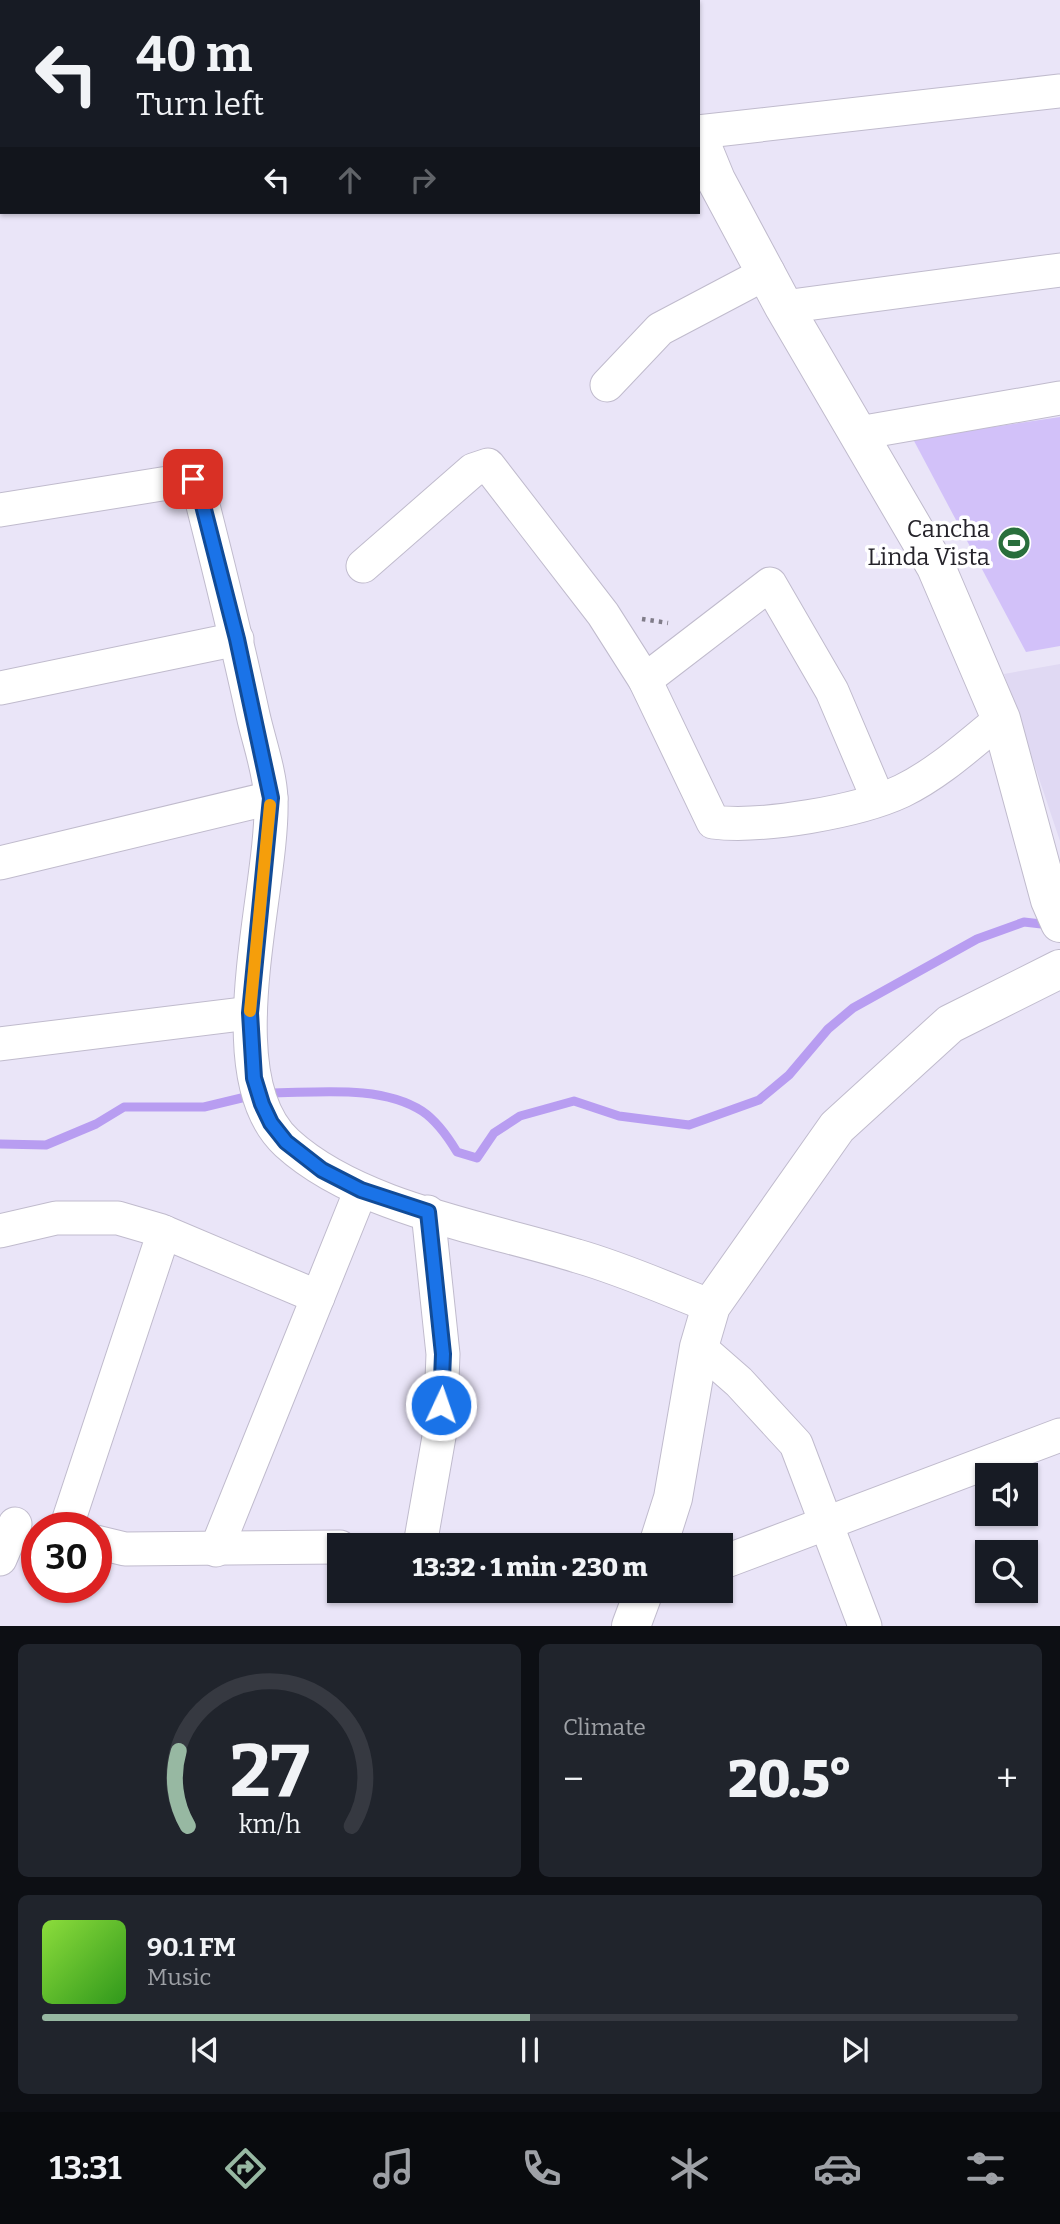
<!DOCTYPE html>
<meta charset="utf-8">
<style>
:root{--surface:#171b24;--page:#20242c;--text:#f1f3f6;--muted:#9ea1a6;--line:#363941;--accent:#97b8a2}
body{margin:0;font-family:Bitter,serif;background:var(--page);color:var(--text);height:100vh;display:flex;flex-direction:column;font-size:26px;white-space:nowrap}
*{box-sizing:border-box;margin:0}
p{font-size:23px;color:var(--muted)}
.icon{flex:none;width:38px;height:38px;fill:none;stroke:currentColor;stroke-width:2;stroke-linecap:round;stroke-linejoin:round}
.map{position:relative;height:1626px;overflow:hidden}
.panel{display:flex;flex-direction:column;gap:18px;padding:18px;background:#0d0f14;flex:1}
.panel>*{flex:none}
.hud{position:absolute;left:0px;top:0px;width:700px;height:214px;box-shadow:0 2px 5px #0004;background:#171b24;color:var(--text);overflow:hidden}
.fabs{position:absolute;left:975px;top:1463px;display:grid;gap:14px}
.fabs a{display:grid;place-items:center;width:63px;height:63px;border-radius:0px;background:var(--surface);box-shadow:0 2px 5px #0004;font-size:35px}
.speed{position:absolute;left:21px;top:1512px;display:flex;gap:14px;font-size:35px;font-weight:700;text-align:center}
.speed>*{display:grid;place-content:center;width:91px;height:91px;border-radius:50%;background:var(--surface);box-shadow:0 2px 5px #0004;line-height:1}
.speed .limit{border:10px solid #d22;background:#fff;color:#111}
.pin{position:absolute;display:grid;place-items:center;width:60px;height:60px;color:#fff;margin:-30px;border-radius:14px;box-shadow:0 4px 10px #0006}
.me{position:absolute;width:77px;margin:-38px;rotate:3deg;stroke-linejoin:round;filter:drop-shadow(0 0 5px #0008)}
.turn{display:flex;align-items:center;gap:24px;height:147px;padding:0 21px;font-size:32px}
.turn .icon{width:91px;height:91px;stroke-width:2.5}
.turn b{display:block;font-size:49px;line-height:60px}
.lanes{display:flex;align-items:center;height:66px;padding:0 21px;background:#0003;justify-content:center;gap:35px;direction:ltr}
.lanes .off{opacity:.35}
.big{font-size:52px;font-weight:800;line-height:1.1}
.panel .tile{flex:1;display:flex;flex-direction:column;justify-content:center;gap:10px;min-width:0;padding:0 24px;border-radius:10px;background:var(--page)}
.panel .dial{align-items:center;gap:0}
.dial svg{height:182px;overflow:visible;fill:none;stroke:var(--line);stroke-width:7;stroke-linecap:round;text-anchor:middle}
.dial text{fill:var(--text);stroke:none}
.song{display:flex;align-items:center;gap:21px}
.cover{width:84px;height:84px;border-radius:10px;background:linear-gradient(135deg,hsl(90 70% 55%),hsl(110 70% 35%))}
.played{height:7px;border-radius:4px;background:linear-gradient(90deg,var(--accent) 50%,var(--line) 50%)}
.keys{display:flex;justify-content:space-around;direction:ltr}
.heat{display:flex;justify-content:space-between;align-items:center;font-size:38px;direction:ltr}
.panel .tiles{flex:1;display:grid;gap:18px;grid-template-columns:1fr 1fr}
.tile:last-child{grid-column:span 2}
.trip{position:absolute;left:327px;top:1533px;width:406px;height:70px;border-radius:0px;background:var(--surface);box-shadow:0 2px 5px #0004;font-weight:800;line-height:70px;text-align:center}
.tab-bar{display:flex;height:112px;justify-content:space-around;align-items:center;background:#090b0e;color:var(--muted)}
.tab-bar .icon{width:49px;height:49px}
.tab-bar .selected{color:var(--accent)}
.tab-bar b{font-size:32px;color:var(--text)}
.map>svg:first-child{display:block}
</style>
<div class="map">
<svg width="1060" height="1626" viewBox="0 0 1060 1626">
<rect width="100%" height="100%" fill="#eae5f8"/>
<path fill="#e0d9f3" d="M1060,664V841L1004,674Z"/>
<path fill="#d2c1f9" d="M1060,417V646L1026,652L913,439Z"/>
<g fill="none" stroke-linecap="round" stroke-linejoin="round">
<g stroke="#b89df1" stroke-width="9">
<path d="M268,1093C316,1093 380,1084 422,1111C437,1121 448,1137 457,1152L477,1158L494,1133L520,1116L574,1101L619,1116L689,1125L759,1100L789,1075L828,1029L853,1008L977,939L1024,922L1050,925"/>
<path d="M0,1144L46,1145L96,1124L124,1107H204L254,1095"/>
</g>
<defs>
<g id="minor">
<path d="M533,0L540,2"/>
<path d="M698,132L1060,91"/>
<path d="M784,307L1060,270"/>
<path d="M607,385L660,329L768,272"/>
<path d="M859,433L1060,398"/>
<path d="M0,510L193,479L197,482C217,560 236,637 253,715C259,742 270,772 271,799C274,890 213,1075 287,1143C358,1208 487,1228 577,1256C623,1269 667,1289 711,1306"/>
<path d="M363,566L473,470L488,465L603,614L645,680L713,822C762,828 857,812 902,791C939,773 970,744 1001,719"/>
<path d="M645,680L770,584L832,691L878,799"/>
<path d="M0,688L237,639"/>
<path d="M0,863L271,798"/>
<path d="M0,1044L250,1013"/>
<path d="M0,1231L56,1218H118L159,1230L318,1297"/>
<path d="M699,1347L739,1382L796,1444L865,1626"/>
<path d="M66,1528L164,1232"/>
<path d="M96,1542L125,1549L340,1547"/>
<path d="M420,1545L440,1431L443,1354L428,1212"/>
<path d="M216,1550L361,1190"/>
<path d="M0,1559L15,1524"/>
<path d="M721,1563L1060,1435"/>
</g>
<g id="tertiary">
<path d="M653,0V2"/>
<path d="M698,136L716,180L784,307L936,567L1001,719L1050,900L1060,923"/>
<path d="M658,1545L673,1498L699,1347L711,1306L837,1127L950,1024L1060,969"/>
<path d="M631,1626L644,1591"/>
</g>
</defs>
<use href="#minor" stroke="#c0bbcd" stroke-width="35"/>
<use href="#tertiary" stroke="#c0bbcd" stroke-width="40"/>
<path stroke="#807c89" stroke-width="4.5" stroke-dasharray="3.5 5" stroke-linecap="butt" d="M642,619L668,623"/>
<use href="#minor" stroke="#fff" stroke-width="33"/>
<use href="#tertiary" stroke="#fff" stroke-width="38"/>
</g>
<g fill="none" stroke-linecap="round" stroke-linejoin="round">
<defs>
<path id="route" d="M193,479L197,482L237,639L271,798L250,1013L254,1078L262,1104L271,1123L286,1142L322,1170L361,1190L428,1212L443,1354L441,1405"/>
</defs>
<use href="#route" stroke="#114b97" stroke-width="18"/>
<use href="#route" stroke="#1a73e8" stroke-width="12"/>
<path stroke="#f59e0b" stroke-width="12" d="M250,1011L270,805"/>
</g>
<defs>
<symbol id="stadium-disc" viewBox="-11 -11 22 22"><circle r="9.5" fill="#296f3c" stroke="#fff"/><path d="M0-5a6.5 5 0 1 0 0 10a6.5 5 0 1 0 0-10ZM-3.5-1.8h7v3.6h-7Z" fill="#fff"/></symbol>
</defs>
<g fill-rule="evenodd">
<use href="#stadium-disc" x="995" y="524" width="38" height="38"/>
</g>
<g text-anchor="middle" dominant-baseline="central" stroke-width="7" stroke-linejoin="round" paint-order="stroke">
<g font-size="24" fill="#25232a" stroke="#fff" text-anchor="end">
<text x="990" y="529">Cancha<tspan x="990" dy="28">Linda Vista</tspan></text>
</g>
</g>
</svg>
<div class="fabs">
<a><svg class="icon" aria-label="sound" viewBox="0 0 24 24"><path d="M4 9h4l5-4v14l-5-4H4zM17 9q2 3 0 6"/></svg></a>
<a><svg class="icon" aria-label="search" viewBox="0 0 24 24"><circle cx="10" cy="10" r="6"/><path d="M15 15l6 6"/></svg></a>
</div>
<div class="speed"><div class="limit">30</div></div>
<div class="pin" style="left:193px;top:479px;background:#d93025"><svg class="icon" aria-label="arrive" viewBox="0 0 24 24"><path d="M6 21V4h12l-3 4 3 4H6"/></svg></div>
<svg class="me" style="left:441px;top:1405px" viewBox="-20 -20 40 40"><circle r="17" fill="#1a73e8" stroke="#fff" stroke-width="3"/><path d="M0-11L8 9 0 5-8 9z" fill="#fff"/></svg>
<div class="trip">13:32 · 1 min · 230 m</div>
<div class="hud">
<div class="turn"><svg class="icon" aria-label="left" viewBox="0 0 24 24"><path d="M17 20v-9H6M10 6l-5 5 5 5"/></svg><div><b>40 m</b>Turn left</div></div>
<div class="lanes"><svg class="icon" aria-label="left" viewBox="0 0 24 24"><path d="M17 20v-9H6M10 6l-5 5 5 5"/></svg><svg class="icon off" aria-label="ahead" viewBox="0 0 24 24"><path d="M12 20V5M6 11l6-6 6 6"/></svg><svg class="icon off" aria-label="right" viewBox="0 0 24 24"><path d="M7 20v-9h11M14 6l5 5-5 5"/></svg></div>
</div>
</div>
<section class="panel">
<div class="tiles">
<div class="tile dial"><svg viewBox="0 0 100 80">
<path d="M14 69A42 42 0 1 1 86 69"/>
<path d="M14 69A42 42 0 0 1 10 36" stroke="#97b8a2"/>
<text x="50" y="56" font-size="32" font-weight="700">27</text>
<text x="50" y="72" font-size="11">km/h</text>
</svg></div>
<div class="tile"><p>Climate</p>
<div class="heat"><a>−</a><b class="big">20.5°</b><a>+</a></div>
</div>
<div class="tile">
<div class="song"><i class="cover"></i><div><b>90.1 FM</b><p>Music</p></div></div>
<div class="played"></div>
<div class="keys"><svg class="icon" aria-label="previous" viewBox="0 0 24 24"><path d="M18 5L8 12l10 7zM5 5v14"/></svg><svg class="icon" aria-label="pause" viewBox="0 0 24 24"><path d="M8 5v14M16 5v14"/></svg><svg class="icon" aria-label="next" viewBox="0 0 24 24"><path d="M6 5l10 7-10 7zM19 5v14"/></svg></div>
</div>
</div>
</section>
<nav class="tab-bar">
<b>13:31</b>
<svg class="icon selected" aria-label="directions" viewBox="0 0 24 24"><path d="M12 3l9 9-9 9-9-9zM9 14v-3h6M13 9l2 2-2 2"/></svg>
<svg class="icon" aria-label="music" viewBox="0 0 24 24"><path d="M9 18V5l10-2v13"/><circle cx="6" cy="18" r="3"/><circle cx="16" cy="16" r="3"/></svg>
<svg class="icon" aria-label="phone" viewBox="0 0 24 24"><path d="M5 4h4l2 5-3 2q2 4 5 5l2-3 5 2v4C11 20 4 13 5 4z"/></svg>
<svg class="icon" aria-label="climate" viewBox="0 0 24 24"><path d="M12 3v18M4 7l16 10M4 17L20 7"/></svg>
<svg class="icon" aria-label="car" viewBox="0 0 24 24"><path d="M5 17H2v-5l4-1 3-4h7l3 4 3 1v5h-3M9 17h6M6 11h13"/><circle cx="7" cy="17" r="2"/><circle cx="17" cy="17" r="2"/></svg>
<svg class="icon" aria-label="filters" viewBox="0 0 24 24"><path d="M4 7h16M4 17h16"/><circle cx="9" cy="7" r="2"/><circle cx="15" cy="17" r="2"/></svg>
</nav>
